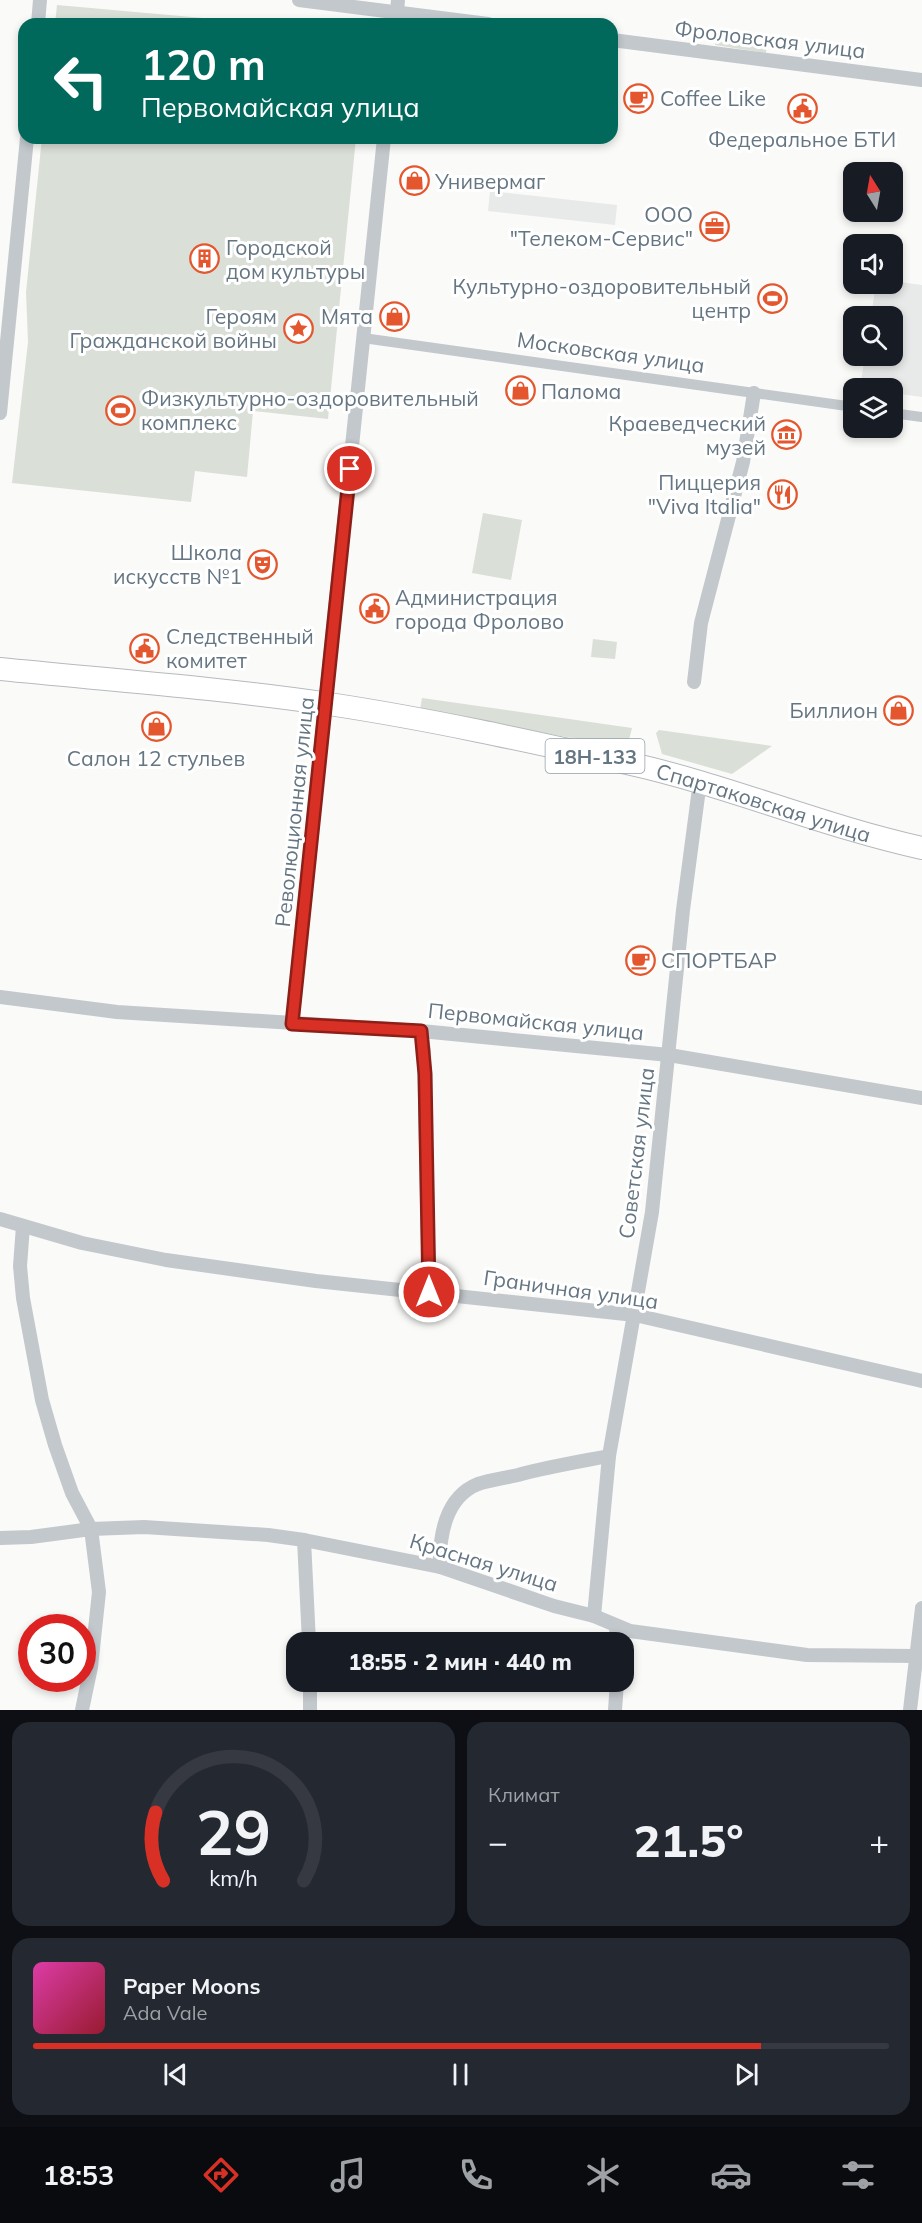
<!DOCTYPE html>
<html lang="ru">
<meta charset="utf-8">
<style>
:root{--surface:#171b24;--page:#242831;--text:#f1f3f6;--muted:#9ea1a6;--line:#363941;--accent:#d93025}
body{margin:0;font-family:Mulish,sans-serif;background:var(--page);color:var(--text);height:100vh;display:flex;flex-direction:column;font-size:22px;white-space:nowrap}
*{box-sizing:border-box;margin:0}
p{font-size:20px;color:var(--muted)}
.icon{flex:none;width:33px;height:33px;fill:none;stroke:currentColor;stroke-width:2;stroke-linecap:round;stroke-linejoin:round}
.map{position:relative;height:1710px;overflow:hidden}
.panel{display:flex;flex-direction:column;gap:12px;padding:12px;background:#0d0f14;flex:1}
.panel>*{flex:none}
.guide{position:absolute;left:18px;top:18px;width:600px;height:126px;border-radius:18px;box-shadow:0 3px 9px #0003;background:#00695c;color:#fff;overflow:hidden}
.needle{width:39px;rotate:349deg}
.tools{position:absolute;left:843px;top:162px;display:grid;gap:12px}
.tools a{display:grid;place-items:center;width:60px;height:60px;border-radius:12px;background:var(--surface);box-shadow:0 3px 9px #0003;font-size:30px}
.speed{position:absolute;left:18px;top:1614px;display:flex;gap:12px;font-size:30px;font-weight:700;text-align:center}
.speed>*{display:grid;place-content:center;width:78px;height:78px;border-radius:50%;background:var(--surface);box-shadow:0 3px 9px #0003;line-height:1}
.speed .limit{border:9px solid #d22;background:#fff;color:#111}
.pin{position:absolute;display:grid;place-items:center;width:51px;height:51px;color:#fff;margin:-26px;border:3px solid #fff;border-radius:50%;box-shadow:0 2px 6px #0007}
.me{position:absolute;width:66px;margin:-33px;rotate:0deg;stroke-linejoin:round;filter:drop-shadow(0 0 4px #0008)}
.turn{display:flex;align-items:center;gap:21px;height:126px;padding:0 24px;font-size:27px}
.turn .icon{width:78px;height:78px;stroke-width:2.5}
.turn b{display:block;font-size:42px;line-height:51px}
.big{font-size:45px;font-weight:800;line-height:1.1}
.panel .widget{flex:1;display:flex;flex-direction:column;justify-content:center;gap:9px;min-width:0;padding:0 21px;border-radius:18px;background:var(--page)}
.panel .dial{align-items:center;gap:0}
.dial svg{height:156px;overflow:visible;fill:none;stroke:var(--line);stroke-width:7;stroke-linecap:round;text-anchor:middle}
.dial text{fill:var(--text);stroke:none}
.song{display:flex;align-items:center;gap:18px}
.cover{width:72px;height:72px;border-radius:9px;background:linear-gradient(135deg,hsl(320 70% 55%),hsl(350 70% 35%))}
.played{height:6px;border-radius:3px;background:linear-gradient(90deg,var(--accent) 85%,var(--line) 85%)}
.keys{display:flex;justify-content:space-around;direction:ltr}
.heat{display:flex;justify-content:space-between;align-items:center;font-size:33px;direction:ltr}
.panel .tiles{flex:1;display:grid;gap:12px;grid-template-columns:1fr 1fr}
.widget:last-child{grid-column:span 2}
.trip{position:absolute;left:286px;top:1632px;width:348px;height:60px;border-radius:18px;background:var(--surface);box-shadow:0 3px 9px #0003;font-weight:800;line-height:60px;text-align:center}
.tab-bar{display:flex;height:96px;justify-content:space-around;align-items:center;background:#090b0e;color:var(--muted)}
.tab-bar .icon{width:42px;height:42px}
.tab-bar .selected{color:var(--accent)}
.tab-bar b{font-size:27px;color:var(--text)}
.map>svg:first-child{display:block}
</style>
<div class="map">
<svg width="922" height="1710" viewBox="0 0 922 1710">
<rect width="100%" height="100%" fill="#fafaf8"/>
<g fill="#e8e9e9">
<path d="M490,191L617,205L615,225L488,211Z"/>
<path d="M893,281L922,285V397L893,393L892,388H860L865,356H892V316H871L876,284H892Z"/>
</g>
<g fill="#dadfd7">
<path d="M57,5L269,24H55Z"/>
<path d="M716,37L767,44L766,53L715,45Z"/>
<path d="M42,138H356L328,419L253,411L247,477L195,471L191,502L12,483L28,342L26,292Z"/>
<path d="M483,513L522,520L511,580L472,573Z"/>
<path d="M593,639L617,642L615,659L591,657Z"/>
<path d="M422,698L632,728L627,748L420,710Z"/>
<path d="M659,730L772,746L732,774L662,754L656,733Z"/>
</g>
<g fill="none" stroke-linecap="round" stroke-linejoin="round">
<defs>
<g id="primary">
<path id="s1" d="M0,669C110,680 220,688 329,704C429,719 528,741 627,763C727,785 822,826 922,848"/>
</g>
</defs>
<use href="#primary" stroke="#b5babe" stroke-width="24"/>
<g stroke="#c3c8cc" stroke-width="10">
<path d="M363,338L854,407"/>
<path d="M892,413L922,417"/>
</g>
<g stroke="#c3c8cc" stroke-width="14">
<path d="M299,0L488,24"/>
<path d="M38,24L40,0"/>
<path d="M396,24L398,0"/>
<path d="M612,40L922,80"/>
<path d="M0,413L27,138"/>
<path d="M694,682L701,623L743,462L754,393"/>
<path d="M0,997L117,1012L421,1031L669,1055L922,1098"/>
<path d="M292,1024L384,138"/>
<path d="M421,1031L424,1051L429,1292"/>
<path d="M0,1219L82,1243L166,1260L316,1281L635,1315L922,1381"/>
<path d="M23,1226L20,1266L23,1298L42,1400L55,1445L72,1493L91,1529L99,1592L91,1667L82,1710"/>
<path d="M0,1538L31,1537L91,1529L144,1527L268,1535L304,1540L440,1567L554,1606L594,1616L630,1631L807,1655L916,1656"/>
<path d="M304,1540L309,1642"/>
<path d="M440,1567C439,1537 445,1497 478,1484C490,1480 505,1478 518,1475C548,1467 578,1462 609,1456"/>
<path d="M594,1616L609,1456L652,1212L683,910L700,781"/>
<path d="M616,1626L617,1642"/>
<path d="M310,1682V1710"/>
<path d="M615,1710L617,1682"/>
<path d="M910,1710L922,1608"/>
</g>
<use href="#primary" stroke="#fff" stroke-width="22"/>
</g>
<g fill="none" stroke-linecap="round" stroke-linejoin="round">
<defs>
<path id="route" d="M350,469L292,1024L421,1031L425,1074L429,1292"/>
</defs>
<use href="#route" stroke="#8d1f18" stroke-width="15"/>
<use href="#route" stroke="#d93025" stroke-width="10"/>
</g>
<defs>
<symbol id="cafe-ring" viewBox="-11 -11 22 22"><circle r="9.5" fill="#fff" stroke="#e4572e" stroke-width="1.5"/><path d="M-5.5-4.5H6V0H3Q3 3.5 0 3.5H-2.5Q-5.5 3.5-5.5 0ZM3-3.2v2h1.7v-2ZM-6 4.5H4V6H-6Z" fill="#e4572e"/></symbol>
<symbol id="civic-ring" viewBox="-11 -11 22 22"><circle r="9.5" fill="#fff" stroke="#e4572e" stroke-width="1.5"/><path d="M-.6-6.5H3V-4.5H.6V-3L4-1V1h2V6H-6V1h2V-1L-.6-3ZM-1.2 2.5V6h2.4V2.5Z" fill="#e4572e"/></symbol>
<symbol id="shop-ring" viewBox="-11 -11 22 22"><circle r="9.5" fill="#fff" stroke="#e4572e" stroke-width="1.5"/><path d="M-5-2.5h2.3a2.7 3.5 0 0 1 5.4 0H5L5.5 6h-11ZM-1.5-2.5h3a1.5 2.3 0 0 0-3 0Z" fill="#e4572e"/></symbol>
<symbol id="office-ring" viewBox="-11 -11 22 22"><circle r="9.5" fill="#fff" stroke="#e4572e" stroke-width="1.5"/><path d="M-6-3h4V-5.5h4V-3h4V5H-6ZM-1-4.5V-3h2v-1.5ZM-6 0V1H6V0Z" fill="#e4572e"/></symbol>
<symbol id="building-ring" viewBox="-11 -11 22 22"><circle r="9.5" fill="#fff" stroke="#e4572e" stroke-width="1.5"/><path d="M-4-6H4V6H1V3H-1V6H-4ZM-2.5-4.3h1.7v1.8h-1.7ZM.8-4.3h1.7v1.8H.8ZM-2.5-1h1.7V.8h-1.7ZM.8-1h1.7V.8H.8Z" fill="#e4572e"/></symbol>
<symbol id="stadium-ring" viewBox="-11 -11 22 22"><circle r="9.5" fill="#fff" stroke="#e4572e" stroke-width="1.5"/><path d="M0-5a6.5 5 0 1 0 0 10a6.5 5 0 1 0 0-10ZM-3.5-1.8h7v3.6h-7Z" fill="#e4572e"/></symbol>
<symbol id="sight-ring" viewBox="-11 -11 22 22"><circle r="9.5" fill="#fff" stroke="#e4572e" stroke-width="1.5"/><path d="M0-6L1.8-2.2L6-1.7L2.9 1.2L3.7 5.4L0 3.3L-3.7 5.4L-2.9 1.2L-6-1.7L-1.8-2.2Z" fill="#e4572e"/></symbol>
<symbol id="museum-ring" viewBox="-11 -11 22 22"><circle r="9.5" fill="#fff" stroke="#e4572e" stroke-width="1.5"/><path d="M0-6L6-3V-2H-6V-3ZM-5-1h2V3h-2ZM-1-1h2V3h-2ZM3-1h2V3H3ZM-6 4H6V6H-6Z" fill="#e4572e"/></symbol>
<symbol id="restaurant-ring" viewBox="-11 -11 22 22"><circle r="9.5" fill="#fff" stroke="#e4572e" stroke-width="1.5"/><path d="M-5-6h1v4h1v-4h1v4h1v-4h1v5L-1.5 .5V6h-2V.5L-5-1ZM5-6V6H3V1.5H1.5Q1.5-4 5-6Z" fill="#e4572e"/></symbol>
<symbol id="theatre-ring" viewBox="-11 -11 22 22"><circle r="9.5" fill="#fff" stroke="#e4572e" stroke-width="1.5"/><path d="M-5-5.5Q0-4 5-5.5V0Q5 5 0 6Q-5 5-5 0ZM-3.3-2.5H-1v1.5H-3.3ZM1-2.5H3.3v1.5H1ZM-2.8 1Q0 5.5 2.8 1Z" fill="#e4572e"/></symbol>
</defs>
<g fill-rule="evenodd">
<use href="#cafe-ring" x="622" y="82" width="33" height="33"/>
<use href="#civic-ring" x="786" y="92" width="33" height="33"/>
<use href="#shop-ring" x="398" y="164" width="33" height="33"/>
<use href="#office-ring" x="698" y="210" width="33" height="33"/>
<use href="#building-ring" x="188" y="242" width="33" height="33"/>
<use href="#stadium-ring" x="756" y="282" width="33" height="33"/>
<use href="#shop-ring" x="378" y="300" width="33" height="33"/>
<use href="#sight-ring" x="282" y="312" width="33" height="33"/>
<use href="#shop-ring" x="504" y="374" width="33" height="33"/>
<use href="#stadium-ring" x="104" y="394" width="33" height="33"/>
<use href="#museum-ring" x="770" y="418" width="33" height="33"/>
<use href="#restaurant-ring" x="766" y="478" width="33" height="33"/>
<use href="#theatre-ring" x="246" y="548" width="33" height="33"/>
<use href="#civic-ring" x="358" y="592" width="33" height="33"/>
<use href="#civic-ring" x="128" y="632" width="33" height="33"/>
<use href="#shop-ring" x="882" y="694" width="33" height="33"/>
<use href="#shop-ring" x="140" y="710" width="33" height="33"/>
<use href="#cafe-ring" x="624" y="944" width="33" height="33"/>
</g>
<g text-anchor="middle" dominant-baseline="central" stroke-width="6" stroke-linejoin="round" paint-order="stroke">
<rect fill="#fff" stroke="#939fa8" stroke-width="1.5" x="545.5" y="739" width="99" height="34" rx="4.5"/>
<g font-size="20" font-weight="bold" fill="#657683">
<text x="595" y="756">18Н-133</text>
</g>
<g font-size="21" fill="#657683" stroke="#fff">
<text transform="translate(770 39) rotate(7)">Фроловская улица</text>
<text transform="translate(611 352) rotate(8)">Московская улица</text>
<text stroke="none"><textPath href="#s1" startOffset="777">Спартаковская улица</textPath></text>
<text transform="translate(294 812) rotate(-84)">Революционная улица</text>
<text transform="translate(536 1021) rotate(6)">Первомайская улица</text>
<text transform="translate(636 1153) rotate(-83)">Советская улица</text>
<text transform="translate(571 1289) rotate(8)">Граничная улица</text>
<text transform="translate(484 1562) rotate(17)">Красная улица</text>
</g>
<g font-size="21" fill="#657683" stroke="#fff" text-anchor="start">
<text x="660" y="98">Coffee Like</text>
<text x="802" y="139" text-anchor="middle">Федеральное БТИ</text>
<text x="435" y="181">Универмаг</text>
<text x="693" y="214" text-anchor="end">ООО<tspan x="693" dy="24">"Телеком-Сервис"</tspan></text>
<text x="226" y="247">Городской<tspan x="226" dy="24">дом культуры</tspan></text>
<text x="751" y="286" text-anchor="end">Культурно-оздоровительный<tspan x="751" dy="24">центр</tspan></text>
<text x="277" y="316" text-anchor="end">Героям<tspan x="277" dy="24">Гражданской войны</tspan></text>
<text x="373" y="316" text-anchor="end">Мята</text>
<text x="541" y="391">Палома</text>
<text x="141" y="398">Физкультурно-оздоровительный<tspan x="141" dy="24">комплекс</tspan></text>
<text x="766" y="423" text-anchor="end">Краеведческий<tspan x="766" dy="24">музей</tspan></text>
<text x="761" y="482" text-anchor="end">Пиццерия<tspan x="761" dy="24">"Viva Italia"</tspan></text>
<text x="242" y="552" text-anchor="end">Школа<tspan x="242" dy="24">искусств №1</tspan></text>
<text x="395" y="597">Администрация<tspan x="395" dy="24">города Фролово</tspan></text>
<text x="166" y="636">Следственный<tspan x="166" dy="24">комитет</tspan></text>
<text x="878" y="710" text-anchor="end">Биллион</text>
<text x="156" y="758" text-anchor="middle">Салон 12 стульев</text>
<text x="661" y="960">СПОРТБАР</text>
</g>
</g>
</svg>
<div class="tools">
<a><svg class="needle" viewBox="-14 -14 28 28"><path d="M0-13l5 13h-10z" fill="#e53935"/><path d="M0 13l5-13h-10z" fill="#9ea1a6"/></svg></a>
<a><svg class="icon" aria-label="sound" viewBox="0 0 24 24"><path d="M4 9h4l5-4v14l-5-4H4zM17 9q2 3 0 6"/></svg></a>
<a><svg class="icon" aria-label="search" viewBox="0 0 24 24"><circle cx="10" cy="10" r="6"/><path d="M15 15l6 6"/></svg></a>
<a><svg class="icon" aria-label="layers" viewBox="0 0 24 24"><path d="M12 4l9 5-9 5-9-5zM3 14l9 5 9-5"/></svg></a>
</div>
<div class="speed"><div class="limit">30</div></div>
<div class="pin" style="left:350px;top:469px;background:#d93025"><svg class="icon" aria-label="arrive" viewBox="0 0 24 24"><path d="M6 21V4h12l-3 4 3 4H6"/></svg></div>
<svg class="me" style="left:429px;top:1292px" viewBox="-20 -20 40 40"><circle r="17" fill="#d93025" stroke="#fff" stroke-width="3"/><path d="M0-11L8 9 0 5-8 9z" fill="#fff"/></svg>
<div class="trip">18:55 · 2 мин · 440 m</div>
<div class="guide">
<div class="turn"><svg class="icon" aria-label="left" viewBox="0 0 24 24"><path d="M17 20v-9H6M10 6l-5 5 5 5"/></svg><div><b>120 m</b>Первомайская улица</div></div>
</div>
</div>
<section class="panel">
<div class="tiles">
<div class="widget dial"><svg viewBox="0 0 100 80">
<path d="M14 69A42 42 0 1 1 86 69"/>
<path d="M14 69A42 42 0 0 1 10 34" stroke="#d93025"/>
<text x="50" y="56" font-size="32" font-weight="700">29</text>
<text x="50" y="72" font-size="11">km/h</text>
</svg></div>
<div class="widget"><p>Климат</p>
<div class="heat"><a>−</a><b class="big">21.5°</b><a>+</a></div>
</div>
<div class="widget">
<div class="song"><i class="cover"></i><div><b>Paper Moons</b><p>Ada Vale</p></div></div>
<div class="played"></div>
<div class="keys"><svg class="icon" aria-label="previous" viewBox="0 0 24 24"><path d="M18 5L8 12l10 7zM5 5v14"/></svg><svg class="icon" aria-label="pause" viewBox="0 0 24 24"><path d="M8 5v14M16 5v14"/></svg><svg class="icon" aria-label="next" viewBox="0 0 24 24"><path d="M6 5l10 7-10 7zM19 5v14"/></svg></div>
</div>
</div>
</section>
<nav class="tab-bar">
<b>18:53</b>
<svg class="icon selected" aria-label="directions" viewBox="0 0 24 24"><path d="M12 3l9 9-9 9-9-9zM9 14v-3h6M13 9l2 2-2 2"/></svg>
<svg class="icon" aria-label="music" viewBox="0 0 24 24"><path d="M9 18V5l10-2v13"/><circle cx="6" cy="18" r="3"/><circle cx="16" cy="16" r="3"/></svg>
<svg class="icon" aria-label="phone" viewBox="0 0 24 24"><path d="M5 4h4l2 5-3 2q2 4 5 5l2-3 5 2v4C11 20 4 13 5 4z"/></svg>
<svg class="icon" aria-label="climate" viewBox="0 0 24 24"><path d="M12 3v18M4 7l16 10M4 17L20 7"/></svg>
<svg class="icon" aria-label="car" viewBox="0 0 24 24"><path d="M5 17H2v-5l4-1 3-4h7l3 4 3 1v5h-3M9 17h6M6 11h13"/><circle cx="7" cy="17" r="2"/><circle cx="17" cy="17" r="2"/></svg>
<svg class="icon" aria-label="filters" viewBox="0 0 24 24"><path d="M4 7h16M4 17h16"/><circle cx="9" cy="7" r="2"/><circle cx="15" cy="17" r="2"/></svg>
</nav>
